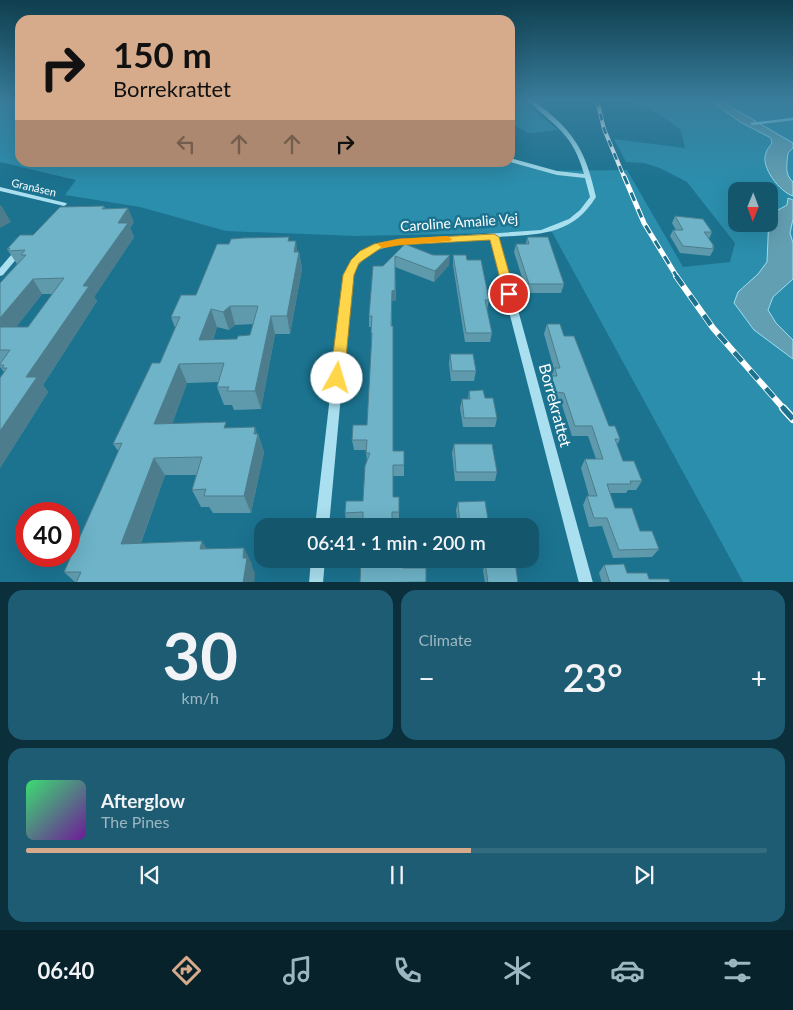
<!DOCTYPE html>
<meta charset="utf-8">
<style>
:root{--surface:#14566c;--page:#1d5c72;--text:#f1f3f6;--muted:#9db7c2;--line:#336c7f;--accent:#d6ab8b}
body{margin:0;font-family:Lato,sans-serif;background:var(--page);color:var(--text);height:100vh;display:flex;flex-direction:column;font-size:19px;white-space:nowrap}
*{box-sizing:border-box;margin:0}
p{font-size:16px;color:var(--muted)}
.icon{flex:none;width:28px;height:28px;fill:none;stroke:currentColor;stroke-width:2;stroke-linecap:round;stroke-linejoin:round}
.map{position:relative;height:582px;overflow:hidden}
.details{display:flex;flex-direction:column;gap:8px;padding:8px;background:#0b2f3b;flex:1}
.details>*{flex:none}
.guide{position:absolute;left:15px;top:15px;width:500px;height:152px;border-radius:15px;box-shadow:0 5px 20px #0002;background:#d6ab8b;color:#111;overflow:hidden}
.needle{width:32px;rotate:181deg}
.controls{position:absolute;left:728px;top:182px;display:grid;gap:10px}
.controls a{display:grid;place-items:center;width:50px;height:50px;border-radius:10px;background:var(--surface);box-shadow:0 5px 20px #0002;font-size:25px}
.speed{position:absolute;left:15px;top:502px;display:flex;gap:10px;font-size:25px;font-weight:700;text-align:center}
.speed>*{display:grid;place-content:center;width:65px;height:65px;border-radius:50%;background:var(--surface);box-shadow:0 5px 20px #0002;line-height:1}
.speed .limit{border:8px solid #d22;background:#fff;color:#111}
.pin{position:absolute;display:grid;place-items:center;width:42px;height:42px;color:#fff;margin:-21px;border:2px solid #fff;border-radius:50%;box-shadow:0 1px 5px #0007}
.me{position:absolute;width:55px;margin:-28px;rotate:6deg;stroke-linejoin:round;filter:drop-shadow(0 0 4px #0008)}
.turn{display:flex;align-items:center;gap:18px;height:105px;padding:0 15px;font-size:22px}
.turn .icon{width:65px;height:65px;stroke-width:2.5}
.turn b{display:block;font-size:35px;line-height:42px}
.lanes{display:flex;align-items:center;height:48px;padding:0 15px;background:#0003;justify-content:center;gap:25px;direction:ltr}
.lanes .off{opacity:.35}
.big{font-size:38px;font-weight:600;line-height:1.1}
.details .tile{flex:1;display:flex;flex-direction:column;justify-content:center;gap:8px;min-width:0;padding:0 18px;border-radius:15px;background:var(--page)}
.details .dial{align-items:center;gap:0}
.dial b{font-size:65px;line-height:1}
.song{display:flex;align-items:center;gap:15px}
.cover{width:60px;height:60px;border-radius:8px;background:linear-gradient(135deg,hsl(140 70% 55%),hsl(280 70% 35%))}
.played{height:5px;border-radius:2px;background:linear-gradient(90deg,var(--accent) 60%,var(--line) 60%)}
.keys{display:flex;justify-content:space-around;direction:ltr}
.heat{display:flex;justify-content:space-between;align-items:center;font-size:28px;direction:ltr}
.details .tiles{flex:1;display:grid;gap:8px;grid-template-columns:1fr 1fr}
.tile:last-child{grid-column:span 2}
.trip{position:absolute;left:254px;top:518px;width:285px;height:50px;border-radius:15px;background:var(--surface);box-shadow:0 5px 20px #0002;font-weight:600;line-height:50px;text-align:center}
.menu{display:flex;height:80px;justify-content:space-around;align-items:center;background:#08222b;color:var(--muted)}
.menu .icon{width:35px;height:35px}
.menu .on{color:var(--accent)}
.menu b{font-size:22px;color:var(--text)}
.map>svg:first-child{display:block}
</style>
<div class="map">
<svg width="793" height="583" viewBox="0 0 793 583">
<rect width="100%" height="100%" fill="#1b7390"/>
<g fill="#2b8eac" fill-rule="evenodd">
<path d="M0,100H20V162H508L549,171L627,170L683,267L730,262L735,243L687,182L660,168L644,163L626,162L614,139L685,148L681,130L659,114L628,100H793V582H743L552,232L356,236L226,231L140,207L65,195L76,180L0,162ZM736,191H769V224H736Z"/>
<path d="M510,101H523L558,130L528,133L510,122Z"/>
</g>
<g fill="#639fb2" stroke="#9cdef0">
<path d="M715,100H735L730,105L733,108L793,143V148L788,153C787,164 784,174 793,182V196C780,192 760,167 766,153C767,149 770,146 772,143L771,138L740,122L714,103Z"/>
<path d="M788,198L793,200V219L790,233L793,243V279L773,297L768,310L776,323L793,340V359L754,330L734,303L738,292L758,274L767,262L769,215L787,205Z"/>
</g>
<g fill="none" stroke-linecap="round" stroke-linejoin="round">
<path stroke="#9cdef0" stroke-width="2.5" d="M752,124L793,119"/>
<g fill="#a9dfee" fill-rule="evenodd">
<path d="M527,100C535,100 540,106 547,111C579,138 587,158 596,197C572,236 539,234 498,237L593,583H579L490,238L399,244C377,249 363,254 352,275L329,526H315L344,275L349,265L360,254L379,244L399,240L541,230L569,219L580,210L590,197L585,178L557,175L510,162V158L557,171L584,174C573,134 555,126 527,100Z"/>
<path d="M0,187L66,203L67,204L64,206L0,191Z"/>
<path d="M17,248H23L24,250L3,275L0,276V268Z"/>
<path d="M311,559H325L323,583H309Z"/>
</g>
<defs>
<path id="rail-far3" d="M597,100L604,129L624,177"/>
<path id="rail-far2" d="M624,176L644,223L677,277"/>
<path id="rail-far1" d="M676,276L713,328L784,409"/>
<path id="rail" d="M783,408L793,419"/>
</defs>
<use href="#rail-far3" stroke="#fff" stroke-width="4"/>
<use href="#rail-far2" stroke="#fff" stroke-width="5"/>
<use href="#rail-far1" stroke="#fff" stroke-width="6"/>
<use href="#rail" stroke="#fff" stroke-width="8"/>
<use href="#rail-far3" stroke="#1b7390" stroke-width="2.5" stroke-dasharray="7" stroke-linecap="butt"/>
<use href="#rail-far2" stroke="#1b7390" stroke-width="3" stroke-dasharray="9" stroke-linecap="butt"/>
<use href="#rail-far1" stroke="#1b7390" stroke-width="4.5" stroke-dasharray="12" stroke-linecap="butt"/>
<use href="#rail" stroke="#1b7390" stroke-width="5.5" stroke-dasharray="16" stroke-linecap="butt"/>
</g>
<g fill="#5f9aac" fill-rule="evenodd">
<path d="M104,206L105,209L134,222L130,228L134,237L94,297L97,301L43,385L48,392L0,468V378L4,372L0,367V283L17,264L7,249L33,235ZM42,294H52L28,327H16Z"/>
<path d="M675,216L712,232L709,239L714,246V249L710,256L680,253L670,236L673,230H676L672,223Z"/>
<path d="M527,237L564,284L561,293H527L514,252L516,244H526Z"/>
<path d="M290,241L298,252H299L302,269L290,334H275L261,409L234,410L232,405H224L217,387L218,382L187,383L172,424L228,428L258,434L264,452L251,513H213L209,507H201L192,490L196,475H165L141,543L206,549L252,564V567L255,574L76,583L64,572L119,452L113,444L160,363L175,328L171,317L196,295ZM253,324L250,335L237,339L213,340L217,327L229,330L235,325Z"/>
<path d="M405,244L449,265L434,282L395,267L396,301H392V326L393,451L404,465V476H393V497H399V522H346L345,513L363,501L367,462L366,450H354L352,440L367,425L372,344L371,333V327H369V316L383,266Z"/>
<path d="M453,255L467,260L489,300L487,310L492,333L490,342H465L453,265Z"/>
<path d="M547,324L564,336L609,426L620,439L617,445L623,461L642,481L636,490H628L626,493H610L615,508L659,549L652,557L613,558L602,526L589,527L583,505L587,496H589L581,468L585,459H596L588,436H572L561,402H553L548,386L554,369L544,334Z"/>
<path d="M450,354L476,371L474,381H451L449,364Z"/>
<path d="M469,391L485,398L497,418L495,427H463L460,408L462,399H468Z"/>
<path d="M454,444L497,472L495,481H455L452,453Z"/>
<path d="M458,502L489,526H458L456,510Z"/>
<path d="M486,559H501L502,562L518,583H485L483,570L486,562Z"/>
<path d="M604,565L627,573L649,579L670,583H602L599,573Z"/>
</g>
<g fill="#4d7d8c">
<path d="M1,205L11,222L0,228V206Z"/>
<path d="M128,208L134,222L130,228L134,237L94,297L97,301L43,385L48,392L0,468V431L26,377L83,286L118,223Z"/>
<path d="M296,241L298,256L299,252L302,269L290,334L287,316L294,252Z"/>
<path d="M450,255L449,265L434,282L435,271Z"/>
<path d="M33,279L42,294L4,343L0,338V318Z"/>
<path d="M395,290L396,301H392L391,337L392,291Z"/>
<path d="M230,306L235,325L229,330L223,312Z"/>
<path d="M211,309L217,327L206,359L199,340Z"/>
<path d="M271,316L275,334L261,409L255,391Z"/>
<path d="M179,364L187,383L165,443L154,424Z"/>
<path d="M255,427L264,452L251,513L244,496Z"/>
<path d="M154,458L165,475L135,559L121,544Z"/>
<path d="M202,541L212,557L200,549Z"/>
<path d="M244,548L252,564V567L255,574L254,583H243V558Z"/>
</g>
<g fill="#6eb3c8" stroke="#4d7d8c" fill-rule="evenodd">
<path d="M104,206L102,209L128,208L118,223H128L83,286H89L26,377H37L0,431V378L7,368H2L4,365H0V364L10,350H0V327H28L64,278L33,279L0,318V283L26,255H21L25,250L8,251L10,248L7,249L20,235H33L60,207Z"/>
<path d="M675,216L703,219L712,232H704L714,246H712L714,249L683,246L673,230H683Z"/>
<path d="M289,237L288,241H296L294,252H299L287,316H271L255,391H227L229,387H217L224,363L179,364L154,424L226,422L224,428L255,427L254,434H258L244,496H204L206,489L192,490L202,457L154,458L121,544L202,541L200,549L244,548L243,558H247L243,583H76L81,572H64L122,443L113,444L152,363H160L180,317H171L181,295H196L217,244H229L231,239L243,238ZM230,306H258L250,335L238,336L237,339L199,340L211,309L223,312Z"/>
<path d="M527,237H548L564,284H529L516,244H529Z"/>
<path d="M405,244L433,255H450L435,271L395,256V290L392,291L391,326H393V451H404V465H393V497H399V512H392V526H363V512L345,513L346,501H363L365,466L370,453H366L367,440H352L353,425H367L372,333H371L372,316H369L373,266H383Z"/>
<path d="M453,255H466L467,260H481L489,300H485L492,333H466Z"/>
<path d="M547,324H560L564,336H574L609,426H615L620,439H615L623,461H634L642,481H630L631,484H607L615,508H632L640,531H652L659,549L619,550L607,518H594L587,496H597L585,459H603L592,426H575L564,393L556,392L551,376H557L555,368H560Z"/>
<path d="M450,354H473L476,371H452Z"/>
<path d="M483,390L485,398H493L497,418H464L462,399H470L469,391Z"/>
<path d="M454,444H492L497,472H456Z"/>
<path d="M485,501L489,526H460L458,502Z"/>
<path d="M361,559H402L403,568H426V582L360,583Z"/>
<path d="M489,559H501L502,562H515L518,583H488L485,562H490Z"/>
<path d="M624,564L627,573H647L649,579H669L670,583H610L604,565Z"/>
</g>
<linearGradient id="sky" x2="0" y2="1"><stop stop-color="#0f3f4f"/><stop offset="0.55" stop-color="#397d9c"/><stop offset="1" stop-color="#397d9c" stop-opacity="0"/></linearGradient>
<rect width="793" height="182" fill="url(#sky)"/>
<path fill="#ffd54a" stroke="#a68a30" d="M494,234L499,237L515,294L509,298L504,294L490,240L399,245L381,248L359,263L354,275L344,378L342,382L337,384L332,382L330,378L343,275L351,260L360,251L374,244L399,239Z"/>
<path fill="#f59e0b" d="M447,236L452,239L450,241L399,245L383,248L378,245L379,243L399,239Z"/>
<g text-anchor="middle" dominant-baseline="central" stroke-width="5" stroke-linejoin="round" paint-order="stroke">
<g font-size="11" fill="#fff" stroke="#1b7390">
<text transform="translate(34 187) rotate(13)">Granåsen</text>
</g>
<g font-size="14" fill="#fff" stroke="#1b7390">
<text transform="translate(459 222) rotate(-4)">Caroline Amalie Vej</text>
</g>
<g font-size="16" fill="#fff" stroke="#1b7390">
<text transform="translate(556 405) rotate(75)">Borrekrattet</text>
</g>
</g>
</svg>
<div class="controls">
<a><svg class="needle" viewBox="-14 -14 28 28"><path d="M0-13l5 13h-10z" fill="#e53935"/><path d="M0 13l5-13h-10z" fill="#9db7c2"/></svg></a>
</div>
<div class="speed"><div class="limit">40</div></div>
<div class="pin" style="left:509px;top:294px;background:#d93025"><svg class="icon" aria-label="arrive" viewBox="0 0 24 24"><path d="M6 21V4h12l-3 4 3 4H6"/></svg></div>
<svg class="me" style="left:337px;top:378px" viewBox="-20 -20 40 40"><circle r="19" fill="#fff"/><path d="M0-13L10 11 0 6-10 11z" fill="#ffd54a"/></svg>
<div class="trip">06:41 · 1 min · 200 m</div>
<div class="guide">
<div class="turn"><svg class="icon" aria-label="right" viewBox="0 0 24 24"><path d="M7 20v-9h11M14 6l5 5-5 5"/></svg><div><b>150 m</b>Borrekrattet</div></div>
<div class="lanes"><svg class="icon off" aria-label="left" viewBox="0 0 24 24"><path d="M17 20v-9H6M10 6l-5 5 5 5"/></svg><svg class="icon off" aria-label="ahead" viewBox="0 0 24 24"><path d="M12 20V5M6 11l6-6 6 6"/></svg><svg class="icon off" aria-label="ahead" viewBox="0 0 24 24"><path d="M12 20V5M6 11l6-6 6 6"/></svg><svg class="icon" aria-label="right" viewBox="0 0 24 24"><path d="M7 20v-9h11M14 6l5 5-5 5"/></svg></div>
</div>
</div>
<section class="details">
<div class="tiles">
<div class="tile dial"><b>30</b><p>km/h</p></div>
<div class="tile"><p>Climate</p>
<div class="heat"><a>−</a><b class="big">23°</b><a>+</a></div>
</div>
<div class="tile">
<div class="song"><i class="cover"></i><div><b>Afterglow</b><p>The Pines</p></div></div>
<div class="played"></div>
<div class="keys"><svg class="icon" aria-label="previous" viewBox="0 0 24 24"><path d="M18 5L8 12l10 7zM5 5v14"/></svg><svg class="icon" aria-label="pause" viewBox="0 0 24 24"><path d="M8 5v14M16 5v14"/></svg><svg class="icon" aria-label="next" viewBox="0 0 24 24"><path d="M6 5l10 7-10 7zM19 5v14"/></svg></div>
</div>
</div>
</section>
<nav class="menu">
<b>06:40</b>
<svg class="icon on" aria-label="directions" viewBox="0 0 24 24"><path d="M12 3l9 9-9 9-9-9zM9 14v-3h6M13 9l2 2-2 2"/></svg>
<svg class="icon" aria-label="music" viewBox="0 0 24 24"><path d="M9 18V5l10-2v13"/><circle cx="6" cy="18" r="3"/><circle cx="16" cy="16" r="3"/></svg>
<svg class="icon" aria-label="phone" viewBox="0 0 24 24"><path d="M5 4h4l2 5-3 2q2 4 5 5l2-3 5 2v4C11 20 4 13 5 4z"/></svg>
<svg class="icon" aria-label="climate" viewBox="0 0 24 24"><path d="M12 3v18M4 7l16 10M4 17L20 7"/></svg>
<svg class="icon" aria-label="car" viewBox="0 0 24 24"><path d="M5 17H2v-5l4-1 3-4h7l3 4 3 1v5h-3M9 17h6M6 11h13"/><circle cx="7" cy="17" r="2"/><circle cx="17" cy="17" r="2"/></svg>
<svg class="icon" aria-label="filters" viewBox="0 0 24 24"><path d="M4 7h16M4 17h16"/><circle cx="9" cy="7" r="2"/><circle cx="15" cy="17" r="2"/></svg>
</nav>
